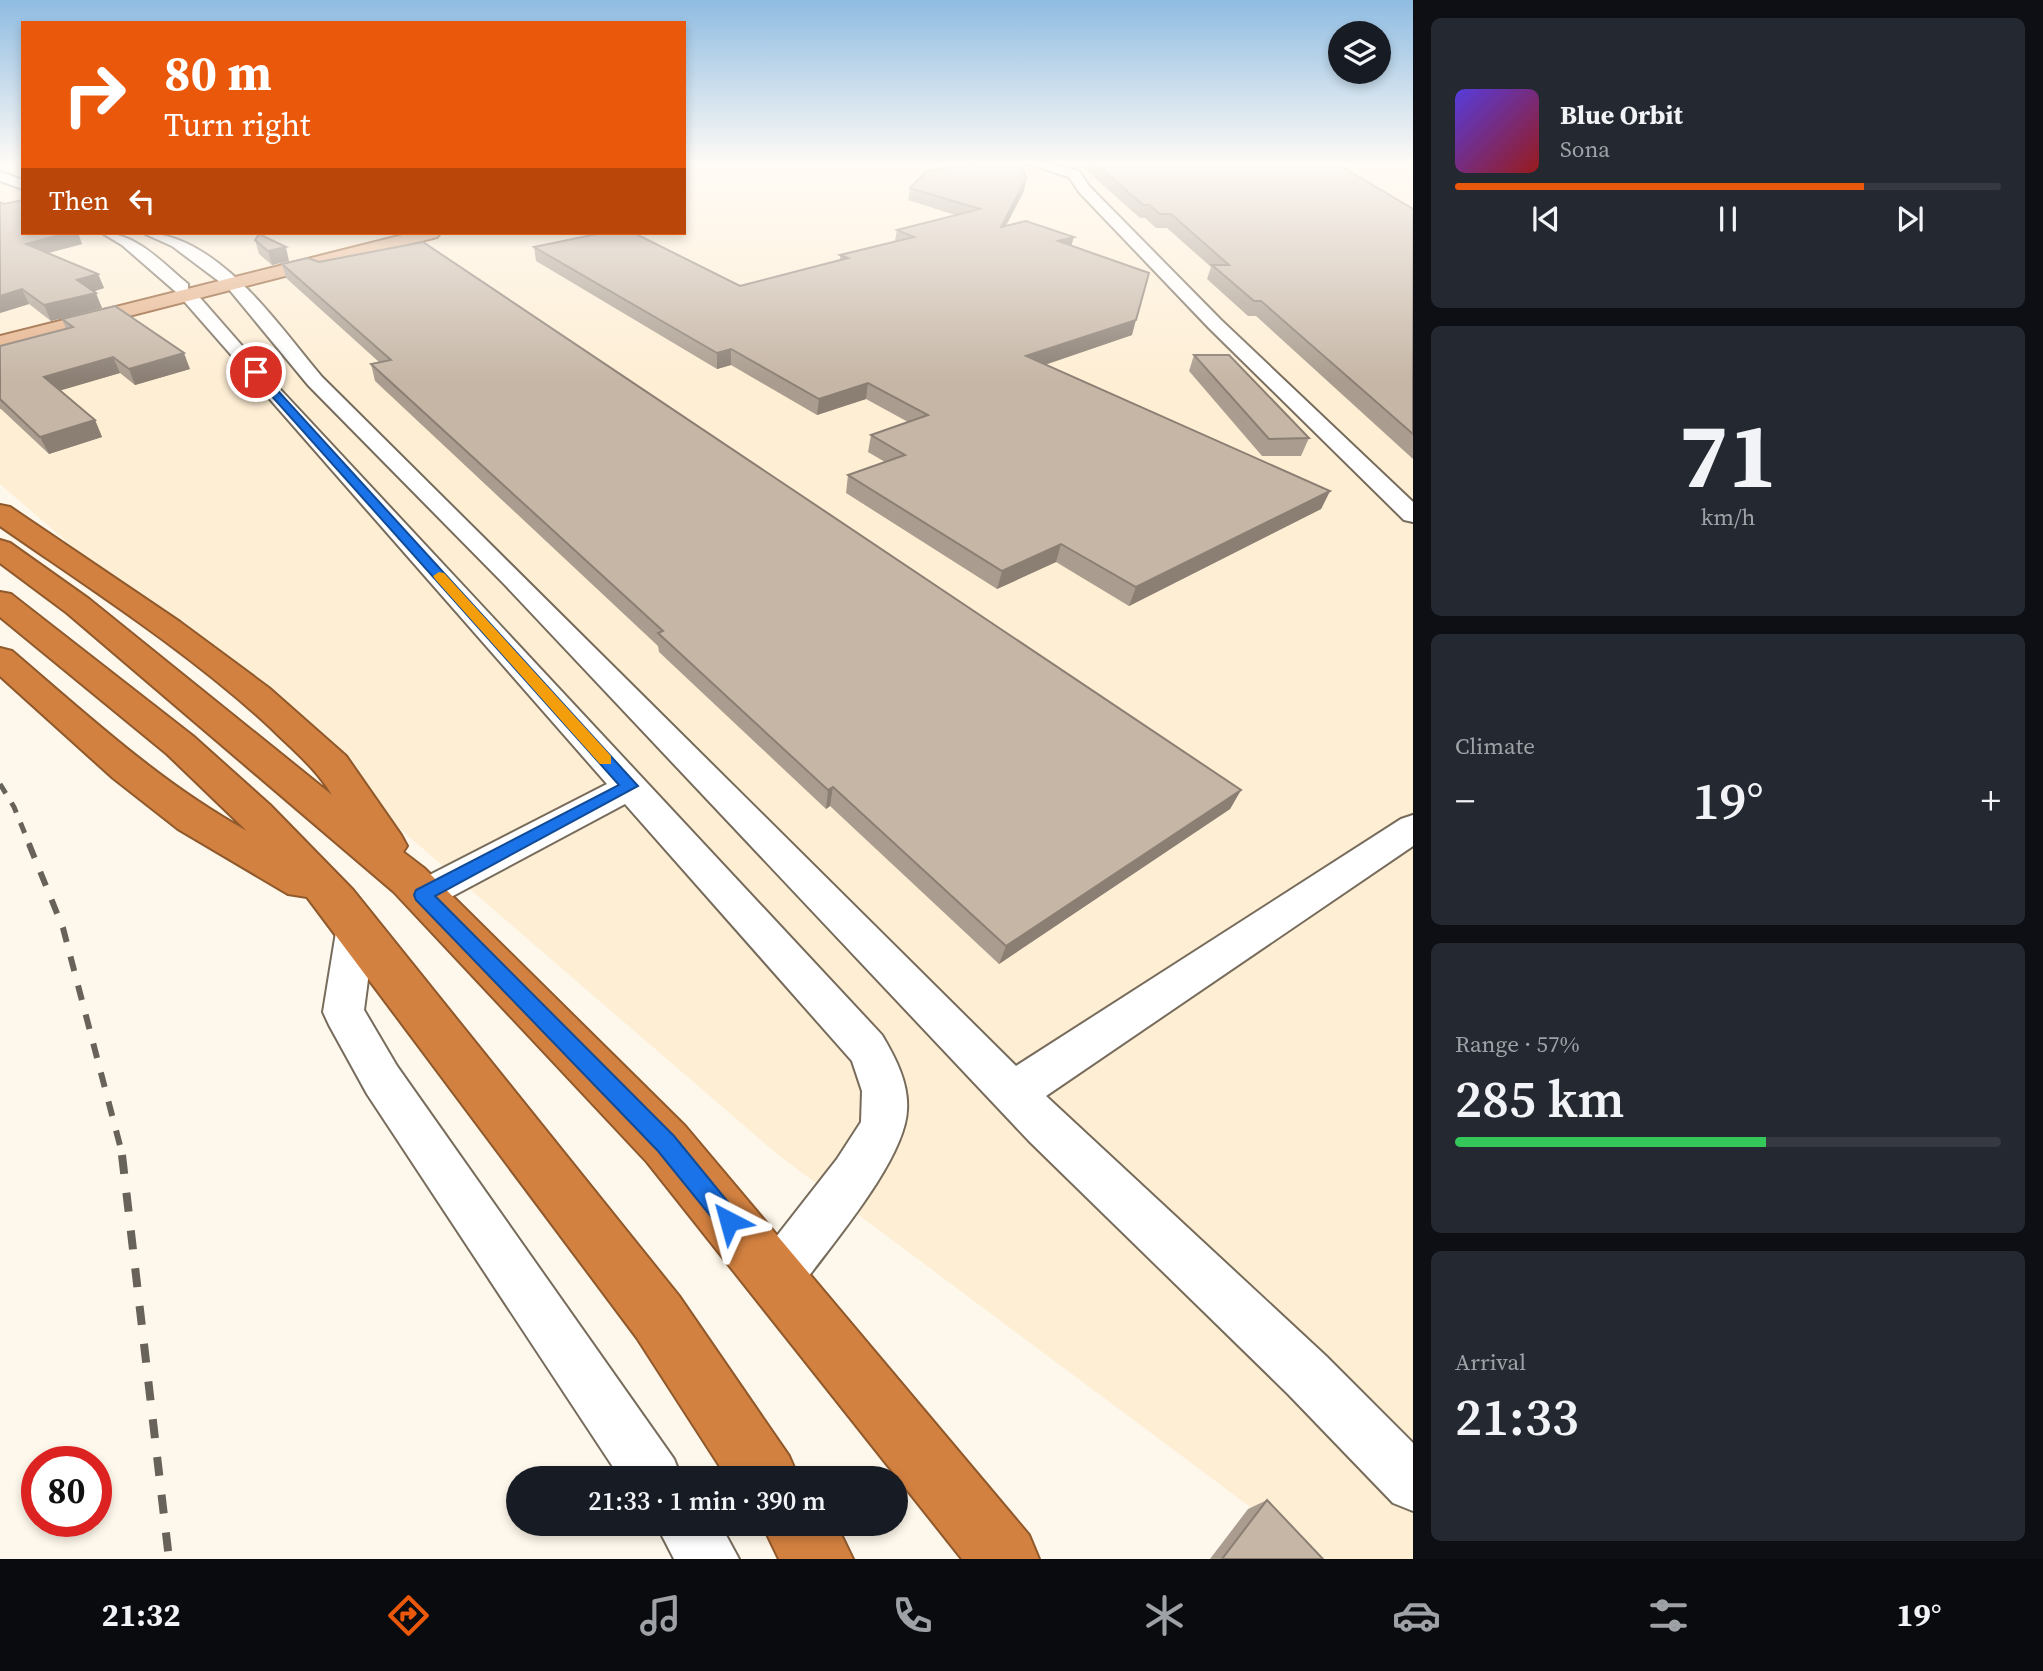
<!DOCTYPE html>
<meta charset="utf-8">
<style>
:root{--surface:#171b24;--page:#242831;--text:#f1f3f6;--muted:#9ea1a6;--line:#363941;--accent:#ea580c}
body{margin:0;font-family:"Source Serif 4",serif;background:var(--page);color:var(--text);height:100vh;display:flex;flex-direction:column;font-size:26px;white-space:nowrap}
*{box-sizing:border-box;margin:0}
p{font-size:23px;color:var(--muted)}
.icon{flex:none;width:38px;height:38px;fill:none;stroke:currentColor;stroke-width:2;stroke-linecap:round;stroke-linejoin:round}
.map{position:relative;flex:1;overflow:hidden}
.sheet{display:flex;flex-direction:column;gap:18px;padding:18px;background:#0d0f14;width:630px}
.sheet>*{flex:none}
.banner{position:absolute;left:21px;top:21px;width:665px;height:214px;border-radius:0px;box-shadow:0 4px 10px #0003;background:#ea580c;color:#fff;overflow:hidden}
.buttons{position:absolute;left:1328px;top:21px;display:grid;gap:14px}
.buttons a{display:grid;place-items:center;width:63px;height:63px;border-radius:50%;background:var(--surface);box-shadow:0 4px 10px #0003;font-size:35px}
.speed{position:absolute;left:21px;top:1446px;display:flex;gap:14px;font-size:35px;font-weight:700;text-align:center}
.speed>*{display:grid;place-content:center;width:91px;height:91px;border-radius:50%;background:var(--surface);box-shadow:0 4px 10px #0003;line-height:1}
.speed .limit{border:10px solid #d22;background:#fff;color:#111}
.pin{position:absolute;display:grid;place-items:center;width:60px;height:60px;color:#fff;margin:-30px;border:4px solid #fff;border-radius:50%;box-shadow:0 2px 7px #0007}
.me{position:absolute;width:77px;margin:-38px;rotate:321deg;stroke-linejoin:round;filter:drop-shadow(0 0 5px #0008)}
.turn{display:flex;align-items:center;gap:24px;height:147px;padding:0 28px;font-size:32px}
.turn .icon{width:91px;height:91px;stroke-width:2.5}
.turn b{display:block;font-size:49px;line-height:60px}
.then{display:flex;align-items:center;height:66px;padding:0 28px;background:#0003;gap:14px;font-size:26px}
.big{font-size:52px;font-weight:600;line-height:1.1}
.sheet .card{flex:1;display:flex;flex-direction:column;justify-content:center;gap:10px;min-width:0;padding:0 24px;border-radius:10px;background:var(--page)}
.sheet .dial{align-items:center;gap:0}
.dial b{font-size:91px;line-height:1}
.song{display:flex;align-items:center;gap:21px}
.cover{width:84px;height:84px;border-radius:10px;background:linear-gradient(135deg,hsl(250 70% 55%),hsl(0 70% 35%))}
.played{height:7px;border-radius:4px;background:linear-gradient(90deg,var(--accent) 75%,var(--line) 75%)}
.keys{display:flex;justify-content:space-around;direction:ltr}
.heat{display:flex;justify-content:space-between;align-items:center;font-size:38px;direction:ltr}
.charge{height:10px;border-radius:5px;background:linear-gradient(90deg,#34c759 57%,var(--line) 0)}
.trip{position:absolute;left:506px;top:1466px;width:402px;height:70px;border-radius:35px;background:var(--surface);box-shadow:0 4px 10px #0003;font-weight:600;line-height:70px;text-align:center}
.dock{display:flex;height:112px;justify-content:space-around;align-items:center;background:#090b0e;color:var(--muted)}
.dock .icon{width:49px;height:49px}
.dock .active{color:var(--accent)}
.dock b{font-size:32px;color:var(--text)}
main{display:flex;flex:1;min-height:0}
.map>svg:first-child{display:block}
</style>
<main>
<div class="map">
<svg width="1413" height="1559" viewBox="0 0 1413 1559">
<rect width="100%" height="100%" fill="#fef7eb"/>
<path fill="#feeed4" d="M0,162H23V233H684V162H1413V1559H1320L777,1154L0,484Z"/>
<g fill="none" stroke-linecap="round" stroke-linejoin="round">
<defs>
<g id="minor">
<path d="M1023,162H1044L1079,171L1089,186L1221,320L1413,502V522L1404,520L1209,328L1079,192L1069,177Z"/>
<path d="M0,172L23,180V189L0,181Z"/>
<path d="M102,233C137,233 162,263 188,284V291L195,292L279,388L882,1035C895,1057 909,1083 907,1110C905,1162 825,1252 794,1296L776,1303L758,1296L751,1278L758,1260L837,1159L861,1122L862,1091L852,1061L625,804L436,905L423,910L410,905L404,895L410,885L607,784L183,300V293L176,292L122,245Z"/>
<path d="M143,233C217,233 278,325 322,377L1016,1066L1401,819L1413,815V846L1046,1096L1326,1356L1413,1443V1511L1393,1503L1288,1394L1029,1141L505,585L308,385L228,288L172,246Z"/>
<path d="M356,911L369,915L375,926L364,1010L397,1066L674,1459L682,1479H621L367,1094L329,1025L323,1012L337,926L343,915Z"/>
<path d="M656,1524H720L739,1559H674Z"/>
</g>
<g id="major">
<path d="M684,162H693L684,167Z"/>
<path d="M411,233H440L437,237L0,349V336Z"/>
</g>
<g id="highway">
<path d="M0,505L10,507L180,622L269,688L346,756L401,835L407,846L403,852L424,868L685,1126L1029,1535L1039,1559H962L647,1162L394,892L67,613L0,563V540L10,543L89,599L332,795C316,768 293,750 271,728C189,652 92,590 0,526Z"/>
<path d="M0,592L11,594L193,736L270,805L353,890L679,1296L789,1456L799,1479H728L637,1338L307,897L288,894L178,829L113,778L0,676V648L12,651C87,715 160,783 247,831L167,754L0,617Z"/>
<path d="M762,1524H836L853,1559H779Z"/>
</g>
</defs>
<use href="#minor" stroke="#776c5c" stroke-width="4"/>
<use href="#major" stroke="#8f592c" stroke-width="4"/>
<use href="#highway" stroke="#8f592c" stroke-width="4"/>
<use href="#minor" fill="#fff" fill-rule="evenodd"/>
<use href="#major" fill="#e5b38c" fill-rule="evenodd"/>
<use href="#highway" fill="#d38140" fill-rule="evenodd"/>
<path stroke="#67625a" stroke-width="5" stroke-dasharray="11 11" stroke-linecap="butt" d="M0,784L14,807L30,846"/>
<path stroke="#67625a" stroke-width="6" stroke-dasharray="15 15" stroke-linecap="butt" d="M29,844L63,928L123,1157"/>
<path stroke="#67625a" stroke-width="8" stroke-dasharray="19 19" stroke-linecap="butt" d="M122,1155L169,1559"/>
</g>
<g fill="#aa9d8f">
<path d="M1073,162H1334L1413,209V459L1256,316H1248L1207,279L1211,267L1167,228H1156L1145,218H1140L1078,163Z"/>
<path d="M910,188L1024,191L1006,226L1071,246L1132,335L1045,365L1330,491L1321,509L1129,606L1056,562L997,589L846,493L848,475L885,462L868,452L871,435L908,422L866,399L817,415L731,365L717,369L536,261L534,247L740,286L840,261V255L895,241L897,230L955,215L908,200Z"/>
<path d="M23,233H78L82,244L49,253L98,274L104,288L94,291L102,308L51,321L29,304L0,313Z"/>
<path d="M255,240L289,261L272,265L259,254Z"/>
<path d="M282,264L1241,790L1230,809L999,964L830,806L826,809L659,652L658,646L375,381L371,364L379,362L286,278Z"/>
<path d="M62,319L190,369L135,385L120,373L60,390L95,420L102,437L49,454L1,409H0V346L66,329Z"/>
<path d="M1194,355L1309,438L1301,456H1262L1189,371Z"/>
<path d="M1267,1500L1323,1559H1210L1248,1509Z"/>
</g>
<g fill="#8b7f74">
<path d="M1026,179L1024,191L998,240L1001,227Z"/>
<path d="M68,233H78L82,244L32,257L26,244Z"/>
<path d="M1074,237L1070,250L1058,241Z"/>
<path d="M286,247L289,261L272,265L268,251Z"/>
<path d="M98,274L104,288L83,295L77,280Z"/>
<path d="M22,289L29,304L0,313V296Z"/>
<path d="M96,293L102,308L51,321L44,305Z"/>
<path d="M1136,320L1132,335L1023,372L1026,356Z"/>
<path d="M731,349V365L717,369V353Z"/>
<path d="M184,353L190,369L135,385L129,369Z"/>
<path d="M113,357L120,373L52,393L44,377Z"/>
<path d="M868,383L866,399L817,415L819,399Z"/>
<path d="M95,420L102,437L49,454L40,437Z"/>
<path d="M1330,491L1321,509L1129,606L1136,587Z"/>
<path d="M1061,544L1056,562L997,589L1002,571Z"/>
<path d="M833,787L830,806L826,809L828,790Z"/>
<path d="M1241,790L1230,809L999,964L1006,946Z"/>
</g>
<g fill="#c6b6a6" stroke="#8b7f74" stroke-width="2">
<path d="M992,162H1021L1026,179L1001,227L1026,221L1074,237L1058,241L1149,273L1136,320L1026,356L1330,491L1136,587L1061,544L1002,571L848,475L905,455L871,435L928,415L868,383L819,399L731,349L717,353L534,247L602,233H634L740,286L848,258L840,255L914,237L897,230L980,209L910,188L927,171Z"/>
<path d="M1094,162H1334L1413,209V434L1261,301H1254L1212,265H1229L1171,214H1160L1149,205H1143Z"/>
<path d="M23,200V233H68L26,244L98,274L77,280L96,293L44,305L22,289L0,296V202L4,204Z"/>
<path d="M259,234L286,247L268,251L255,240Z"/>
<path d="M423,242L1241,790L1006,946L833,787L828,790L658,633L663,631L371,364L391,360L282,264L308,258L319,262Z"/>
<path d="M115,306L184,353L129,369L113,357L44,377L95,420L40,437L0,399V346L73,327L62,319Z"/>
<path d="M1194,355H1229L1309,438L1269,439Z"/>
<path d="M1267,1500L1323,1559H1222Z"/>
</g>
<linearGradient id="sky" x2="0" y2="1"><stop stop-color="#8fbce2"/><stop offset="0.43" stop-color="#fffbf6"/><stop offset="1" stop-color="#fffbf6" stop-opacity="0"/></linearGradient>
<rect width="1413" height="380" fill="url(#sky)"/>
<path fill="#1a73e8" stroke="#114b97" stroke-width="2" d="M252,370H259L638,786L435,896L674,1136L737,1213L741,1221L737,1229L729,1232L721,1229L658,1151L416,900L414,895L416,890L619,785L252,374Z"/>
<path fill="#f59e0b" d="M439,572L444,573L611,756V764H600L435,579L433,576Z"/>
</svg>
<div class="buttons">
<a><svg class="icon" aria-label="layers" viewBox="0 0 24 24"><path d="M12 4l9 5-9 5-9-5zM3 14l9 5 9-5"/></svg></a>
</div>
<div class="speed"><div class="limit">80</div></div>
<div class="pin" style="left:256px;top:372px;background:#d93025"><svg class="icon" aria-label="arrive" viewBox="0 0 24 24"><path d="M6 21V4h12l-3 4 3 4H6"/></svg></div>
<svg class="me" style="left:729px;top:1221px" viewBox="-20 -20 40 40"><path d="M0-17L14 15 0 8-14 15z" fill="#1a73e8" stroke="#fff" stroke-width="4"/></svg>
<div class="trip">21:33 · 1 min · 390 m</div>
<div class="banner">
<div class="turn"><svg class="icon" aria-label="right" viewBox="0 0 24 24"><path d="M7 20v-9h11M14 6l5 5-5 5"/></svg><div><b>80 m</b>Turn right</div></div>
<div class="then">Then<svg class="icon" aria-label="left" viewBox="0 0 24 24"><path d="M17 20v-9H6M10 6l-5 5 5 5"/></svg></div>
</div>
</div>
<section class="sheet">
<div class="card">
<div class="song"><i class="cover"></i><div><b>Blue Orbit</b><p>Sona</p></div></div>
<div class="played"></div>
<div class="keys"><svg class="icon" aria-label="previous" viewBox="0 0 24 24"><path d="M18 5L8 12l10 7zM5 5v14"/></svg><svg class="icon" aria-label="pause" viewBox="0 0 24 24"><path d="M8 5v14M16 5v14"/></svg><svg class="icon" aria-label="next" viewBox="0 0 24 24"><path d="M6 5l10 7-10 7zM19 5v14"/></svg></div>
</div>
<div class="card dial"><b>71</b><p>km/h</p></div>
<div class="card"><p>Climate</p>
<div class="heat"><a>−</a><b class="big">19°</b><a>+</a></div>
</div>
<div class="card"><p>Range · 57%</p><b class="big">285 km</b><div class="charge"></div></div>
<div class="card"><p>Arrival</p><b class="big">21:33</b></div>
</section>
</main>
<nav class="dock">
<b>21:32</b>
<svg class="icon active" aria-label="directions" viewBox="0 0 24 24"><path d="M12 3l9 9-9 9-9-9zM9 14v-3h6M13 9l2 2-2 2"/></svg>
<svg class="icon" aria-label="music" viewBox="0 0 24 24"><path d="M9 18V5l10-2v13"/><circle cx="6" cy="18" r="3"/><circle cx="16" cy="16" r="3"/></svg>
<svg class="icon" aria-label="phone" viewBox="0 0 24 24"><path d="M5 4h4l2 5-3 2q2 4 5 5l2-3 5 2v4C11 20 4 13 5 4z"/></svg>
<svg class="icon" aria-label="climate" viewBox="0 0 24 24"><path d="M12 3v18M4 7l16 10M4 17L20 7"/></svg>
<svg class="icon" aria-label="car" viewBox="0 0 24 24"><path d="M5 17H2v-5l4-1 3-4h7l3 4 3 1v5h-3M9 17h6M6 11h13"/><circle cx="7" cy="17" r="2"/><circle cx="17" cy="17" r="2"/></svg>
<svg class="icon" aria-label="filters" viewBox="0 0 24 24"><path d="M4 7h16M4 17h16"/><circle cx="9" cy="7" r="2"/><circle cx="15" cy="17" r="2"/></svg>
<b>19°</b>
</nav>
